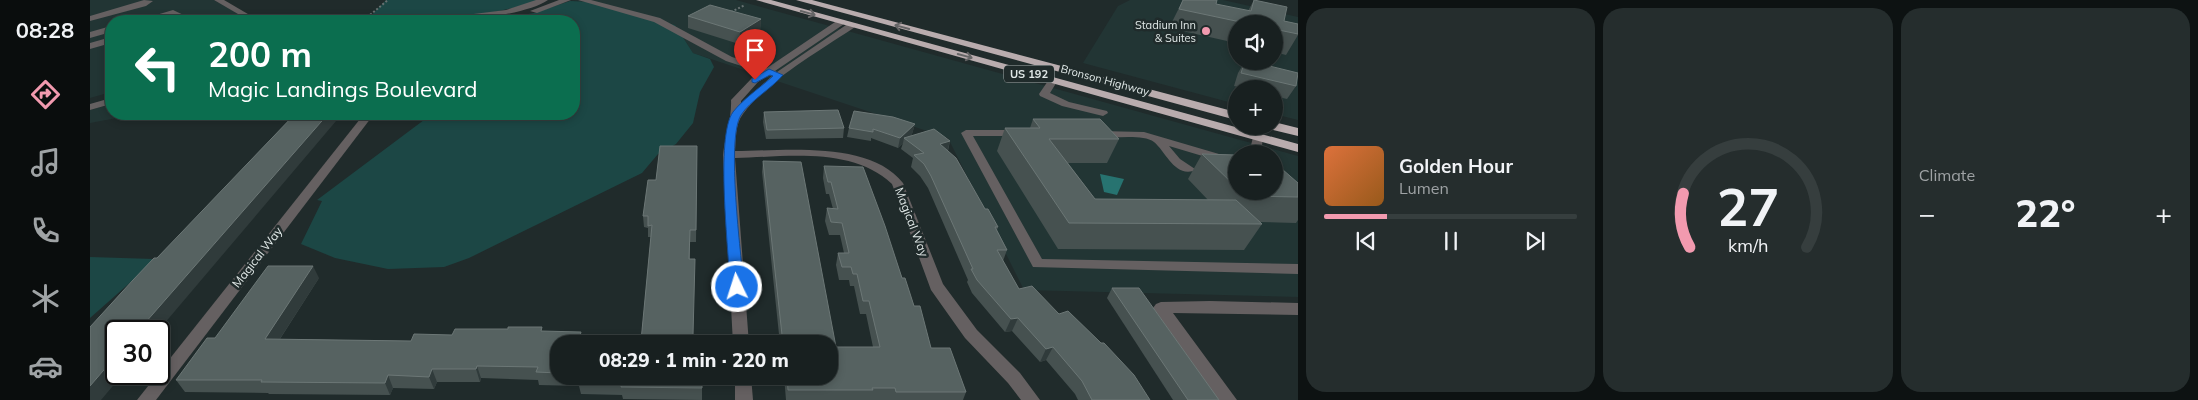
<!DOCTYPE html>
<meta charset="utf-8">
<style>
:root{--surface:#182020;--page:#252d2d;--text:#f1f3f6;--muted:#9fa3a5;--line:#363e3e;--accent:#f29aaf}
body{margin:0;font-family:Mulish,sans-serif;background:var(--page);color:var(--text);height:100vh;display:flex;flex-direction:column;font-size:19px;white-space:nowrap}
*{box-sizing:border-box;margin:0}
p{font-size:16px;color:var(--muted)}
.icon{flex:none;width:28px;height:28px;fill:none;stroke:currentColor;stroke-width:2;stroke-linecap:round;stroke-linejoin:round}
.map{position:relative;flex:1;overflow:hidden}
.sheet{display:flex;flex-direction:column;gap:8px;padding:8px;background:#0d1212;width:900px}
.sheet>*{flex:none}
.guide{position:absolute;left:15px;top:15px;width:475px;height:105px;border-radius:20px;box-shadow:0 2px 8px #0003,0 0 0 1px var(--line);background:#0b6e4f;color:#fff;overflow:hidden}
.buttons{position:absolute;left:1138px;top:15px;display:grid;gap:10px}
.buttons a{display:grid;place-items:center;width:55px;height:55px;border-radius:50%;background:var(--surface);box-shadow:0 2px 8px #0003,0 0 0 1px var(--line);font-size:25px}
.speed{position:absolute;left:15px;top:320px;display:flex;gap:10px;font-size:25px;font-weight:700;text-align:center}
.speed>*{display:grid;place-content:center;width:65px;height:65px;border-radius:50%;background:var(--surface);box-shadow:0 2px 8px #0003,0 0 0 1px var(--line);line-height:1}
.speed .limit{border:2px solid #111;border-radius:8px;background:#fff;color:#111}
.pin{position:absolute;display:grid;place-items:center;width:42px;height:42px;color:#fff;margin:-51px -21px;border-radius:50% 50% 50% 0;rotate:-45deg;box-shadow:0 0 5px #0007}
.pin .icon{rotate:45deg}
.me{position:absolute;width:55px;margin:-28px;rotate:356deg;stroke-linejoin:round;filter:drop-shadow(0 0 4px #0008)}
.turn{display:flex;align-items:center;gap:18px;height:105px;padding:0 20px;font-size:22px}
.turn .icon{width:65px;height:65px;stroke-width:2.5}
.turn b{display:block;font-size:35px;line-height:42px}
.big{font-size:38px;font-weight:800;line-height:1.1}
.sheet .card{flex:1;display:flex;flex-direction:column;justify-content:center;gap:8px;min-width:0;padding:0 18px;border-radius:20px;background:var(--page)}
.sheet .dial{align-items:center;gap:0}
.dial svg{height:130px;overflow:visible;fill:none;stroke:var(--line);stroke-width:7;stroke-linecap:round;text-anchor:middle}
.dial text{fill:var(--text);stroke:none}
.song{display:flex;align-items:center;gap:15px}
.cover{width:60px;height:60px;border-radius:8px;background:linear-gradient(135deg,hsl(20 70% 55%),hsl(30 70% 35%))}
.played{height:5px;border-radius:2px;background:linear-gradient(90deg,var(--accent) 25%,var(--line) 25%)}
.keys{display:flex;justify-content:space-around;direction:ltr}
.heat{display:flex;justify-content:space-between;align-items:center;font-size:28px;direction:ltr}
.sheet .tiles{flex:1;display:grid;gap:8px;grid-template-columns:repeat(3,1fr)}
.trip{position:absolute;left:460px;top:335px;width:288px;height:50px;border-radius:20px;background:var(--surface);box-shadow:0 2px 8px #0003,0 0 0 1px var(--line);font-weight:800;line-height:50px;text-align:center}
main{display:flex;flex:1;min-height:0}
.menu{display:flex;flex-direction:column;width:90px;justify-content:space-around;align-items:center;background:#0a0d0d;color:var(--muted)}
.menu .icon{width:35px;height:35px}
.menu .selected{color:var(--accent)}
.menu b{font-size:22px;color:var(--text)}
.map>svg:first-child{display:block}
</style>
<main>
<nav class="menu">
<b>08:28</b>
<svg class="icon selected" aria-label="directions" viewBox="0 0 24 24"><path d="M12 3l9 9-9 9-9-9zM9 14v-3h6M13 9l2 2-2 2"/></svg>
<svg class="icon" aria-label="music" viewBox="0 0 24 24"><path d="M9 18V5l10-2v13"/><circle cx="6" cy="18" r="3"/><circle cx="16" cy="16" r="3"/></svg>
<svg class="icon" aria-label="phone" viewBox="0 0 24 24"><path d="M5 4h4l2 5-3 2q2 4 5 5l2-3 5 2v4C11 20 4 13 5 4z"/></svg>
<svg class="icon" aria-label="climate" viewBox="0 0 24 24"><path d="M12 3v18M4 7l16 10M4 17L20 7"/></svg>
<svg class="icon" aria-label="car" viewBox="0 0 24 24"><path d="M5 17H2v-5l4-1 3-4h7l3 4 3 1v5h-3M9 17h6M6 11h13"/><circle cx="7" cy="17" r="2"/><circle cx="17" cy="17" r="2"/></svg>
</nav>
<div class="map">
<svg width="1208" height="400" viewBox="0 0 1208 400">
<rect width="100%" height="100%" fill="#202b2b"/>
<g fill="#223534" fill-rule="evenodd">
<path d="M0,0H124L162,21H21V92L0,98Z"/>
<path d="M479,0H646L1208,156V297L934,290L858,138L603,53L585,25L505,2ZM1146,154H1184V191H1146Z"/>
<path d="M1040,0H1133L1208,17V120L1184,114V89H1146V104L993,63L1028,6ZM1146,24H1184V61H1146Z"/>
<path d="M21,104V114H48L0,123V110Z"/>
</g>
<g fill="#1c4745">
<path d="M296,0H448C394,20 333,21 276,21Z"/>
<path d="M480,1L505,2L585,25L603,53L620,59L624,67L610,92L603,123L586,144L568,154L552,173L379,258L354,267L298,269L245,258L211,244L232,201L227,200L342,114H484V21H399L444,13Z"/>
<path d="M0,257L64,259L52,272L0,318Z"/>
</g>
<path fill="#277370" d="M1010,174L1034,179L1027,195L1014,192Z"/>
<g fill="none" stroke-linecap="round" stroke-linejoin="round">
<g stroke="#677171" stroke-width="2" stroke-dasharray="2 2" stroke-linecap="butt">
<path d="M641,12L655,5"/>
<path d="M274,20L298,0"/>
</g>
<g fill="#656061" fill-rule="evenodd">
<path d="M54,0L63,1L56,6L0,21V16Z"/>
<path d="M124,0H134L170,21H160Z"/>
<path d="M446,0H458C437,15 365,23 339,21L343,19L416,10Z"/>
<path d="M469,0H481L447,13L440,11Z"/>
<path d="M488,0H501L570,18L642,57L677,68L748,20H754V24L685,71L687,72L759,23H765V27C731,50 676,81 653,114C645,124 646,140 645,151C693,151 780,140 813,183L853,284L887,330L930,373L950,400H931L918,383L875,338L841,290L802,184C762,146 695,157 645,158L659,344H643L633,155C635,136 642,118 641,100L662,78L670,72L636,61L564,22ZM679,75L682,76L651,104V101L668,82Z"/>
<path d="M83,10L100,18L93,21H81L88,18L82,15L58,21H46Z"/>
<path d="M21,26V32L0,38V32Z"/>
<path d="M21,37V43L0,49V43Z"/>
<path d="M963,77L968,80L960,93L979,102L1017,111L1018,113L1013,116L972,106L950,96L949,94L960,78Z"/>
<path d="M21,98V104L0,110V104Z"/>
<path d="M274,114H284L66,400H47Z"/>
<path d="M876,130H929L934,133L929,136H883L952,259L1208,264V274L943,267L871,133Z"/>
<path d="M1009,131L1054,132L1146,159V166L1079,146L1090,159L1105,169L1103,171C1084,176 1076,152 1064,142C1052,133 1021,140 1005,136L1004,134L1005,132Z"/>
<path d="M1168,134L1173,137L1171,154H1159L1163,137Z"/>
<path d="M1120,301L1208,303V315L1083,313L1147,400H1128L1063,308L1066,304L1071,302Z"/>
<path d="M645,376H661L663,400H645Z"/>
</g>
<g fill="#b9acae" fill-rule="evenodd">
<path d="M666,0H681L1208,144V152Z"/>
<path d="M706,0H722L1146,112V120Z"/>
<path d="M1184,122L1208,128V136L1179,129L1178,126H1184Z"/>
</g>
</g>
<g fill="#465150">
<path d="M1093,0L1126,4L1158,11L1164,0L1194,21L1208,24V35L1196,55L1184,52V24H1146V43L1079,28Z"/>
<path d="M598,16L671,19L670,31L649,44L598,28Z"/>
<path d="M1155,61L1206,86L1197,99L1184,96V89H1156L1144,86L1148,73Z"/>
<path d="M674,112L754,128L753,138L676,139L673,122Z"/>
<path d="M943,119L1029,139L1017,163H978L1005,199L1118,200L1098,179L1112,154L1146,155V191H1184L1208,183V220L1206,223L1169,222L1172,224L1154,250L968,249L907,151L915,128H940Z"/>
<path d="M825,124L822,134L820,136L860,141L858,151L895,209L908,227L907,230L917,250L913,261L929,289L969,314L1060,400H988L985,394L956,360L950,362L922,331L915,332L882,293L877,282L878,280L838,188L830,176L821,167L823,158L811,149L813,143L808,148L781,138V141L757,137L759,128Z"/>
<path d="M607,146L606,242H600V259L603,335L612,344H469V376H612V400L533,399L532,395L491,394L489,386L449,385L448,380L391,378L390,382H347L344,389L303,388L300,395L179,394L178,393L95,392L86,380L125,338L229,278L190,339L321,341L362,335L453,331L492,339L551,341L561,237H558V228L554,227L553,216L566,180Z"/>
<path d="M673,161L746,347H783L776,314H770L764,286H760L759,280H749L746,265L748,253H754L750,235H739L735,221L737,208L743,209L739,194H736L733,178L734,166L812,278L841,348L876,392L873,400H696L694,376H739V344H690L672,172Z"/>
<path d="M1022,288L1129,400H1083L1017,298Z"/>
</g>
<g fill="#303b3b">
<path d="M671,19L670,31L649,44L650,32Z"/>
<path d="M238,114H252L68,331H48Z"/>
<path d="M825,124L822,134L816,139L814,138L813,143L808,148L810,138Z"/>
<path d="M860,141L857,152L850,144Z"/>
<path d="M223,266L229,278L182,351L175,339Z"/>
<path d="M928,318L922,331L915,332L921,319Z"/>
<path d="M963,347L956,360L950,362L956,349Z"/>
<path d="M26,356V374H33L11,400H0V386Z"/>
<path d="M387,366L391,378L390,382L386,369Z"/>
<path d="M342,369L347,382L344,389L339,377Z"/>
<path d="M298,375L303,388L300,395L295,383Z"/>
</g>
<g fill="#566261" stroke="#6c7776">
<path d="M1093,0H1127L1126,4L1161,11L1164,0L1197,7L1194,21L1208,24V34L1184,29V24H1160L1089,9Z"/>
<path d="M620,5L671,19L650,32L598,16Z"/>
<path d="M1155,61H1159L1208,73L1206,86L1151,73Z"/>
<path d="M748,110L754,128L677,130L674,112Z"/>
<path d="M764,111L803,117L825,124L810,138L783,129V132L759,128Z"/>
<path d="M205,114H238L48,331H26V356L0,386V327L43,280L64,258H67Z"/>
<path d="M943,119H1010L1029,139H959L1005,199L1146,200L1172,224L979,223L915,128H950Z"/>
<path d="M844,129L860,141L850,144L866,158L895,209H898L908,227H905L917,250H907L929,289L942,286L969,314L978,311L1011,343H1014L1044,375L1060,400H1002L992,381L963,347L956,349L928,318L921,319L887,280L881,269H883L841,176L834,164L824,155L834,153L814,138Z"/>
<path d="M570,146H607L606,230H600L599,259H605L603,335L612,336V344H469V373L446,372L448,367L387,366L386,369H342L339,377L298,375L295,383L171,382L172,380H86L117,338H125L178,266H223L175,339L321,341L324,334L362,335L365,329H418V327H452L451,331L491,332L489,339L551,341L562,225L558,226V216H553L558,180H566Z"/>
<path d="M1112,154L1146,155V187Z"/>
<path d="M673,161L711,162L746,347H790L779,301H773L767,274H763L761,267H752L748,253H759L752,223L741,222L737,208L748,209L741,182H738L734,166L773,167L795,226L812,278H815L824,306H830L841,348H860L876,392H806L805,388H782L783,390H698L697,376H739V344H693Z"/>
<path d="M1184,162L1208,183V197L1155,196L1150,191H1184Z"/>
<path d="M1022,288H1049L1129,400H1098Z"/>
<path d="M490,376H612V388L531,387L532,382L489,381Z"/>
</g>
<defs><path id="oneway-shaft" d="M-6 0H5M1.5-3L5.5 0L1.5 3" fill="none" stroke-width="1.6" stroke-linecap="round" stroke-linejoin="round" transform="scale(1.25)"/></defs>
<g stroke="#656566">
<use href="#oneway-shaft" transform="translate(718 13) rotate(15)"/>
<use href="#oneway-shaft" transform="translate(812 27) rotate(-165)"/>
<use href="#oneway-shaft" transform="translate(875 56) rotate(15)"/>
</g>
<path fill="#1a73e8" stroke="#114b97" d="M679,69L693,75C682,88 660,101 651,115C636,139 651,254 654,287L652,290H642L640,287C639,252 625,137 643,112C653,99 671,87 683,76L680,75L665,83L662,82V79Z"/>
<circle fill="#f29aaf" stroke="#202b2b" stroke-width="2" cx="1116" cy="31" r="5"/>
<g text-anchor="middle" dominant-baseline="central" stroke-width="5" stroke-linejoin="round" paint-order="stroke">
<g font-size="11" fill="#e0e8e7" stroke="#202b2b" text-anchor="end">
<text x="1106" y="25">Stadium Inn<tspan x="1106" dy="13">&amp; Suites</tspan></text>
</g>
<rect fill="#202b2b" stroke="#a6afaf" stroke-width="1" x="914" y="65.5" width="50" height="17" rx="4"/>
<g font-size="11" font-weight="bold" fill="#e0e8e7">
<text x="939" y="74">US 192</text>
</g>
<g font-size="11" fill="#e0e8e7" stroke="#202b2b">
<text transform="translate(1015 80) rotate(15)">Bronson Highway</text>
</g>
<g font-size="12" fill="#e0e8e7" stroke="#202b2b">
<text transform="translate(822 222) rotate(69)">Magical Way</text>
<text transform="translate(167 257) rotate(-52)">Magical Way</text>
</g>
</g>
</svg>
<div class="buttons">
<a><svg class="icon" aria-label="sound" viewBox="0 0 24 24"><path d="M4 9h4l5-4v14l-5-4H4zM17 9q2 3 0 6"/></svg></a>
<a>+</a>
<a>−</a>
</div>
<div class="speed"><div class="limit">30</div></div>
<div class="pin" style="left:665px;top:80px;background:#d93025"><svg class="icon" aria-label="arrive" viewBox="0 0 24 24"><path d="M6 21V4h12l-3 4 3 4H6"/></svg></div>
<svg class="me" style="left:647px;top:287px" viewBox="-20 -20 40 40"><circle r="17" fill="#1a73e8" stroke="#fff" stroke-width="3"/><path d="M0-11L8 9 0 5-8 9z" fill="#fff"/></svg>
<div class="trip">08:29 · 1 min · 220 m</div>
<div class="guide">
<div class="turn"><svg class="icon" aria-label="left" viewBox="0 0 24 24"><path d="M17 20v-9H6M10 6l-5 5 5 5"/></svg><div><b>200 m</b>Magic Landings Boulevard</div></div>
</div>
</div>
<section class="sheet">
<div class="tiles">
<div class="card">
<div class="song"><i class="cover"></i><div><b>Golden Hour</b><p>Lumen</p></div></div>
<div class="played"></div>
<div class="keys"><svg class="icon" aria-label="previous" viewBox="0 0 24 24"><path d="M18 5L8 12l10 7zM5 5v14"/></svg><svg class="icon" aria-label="pause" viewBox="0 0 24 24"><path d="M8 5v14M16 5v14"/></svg><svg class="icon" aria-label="next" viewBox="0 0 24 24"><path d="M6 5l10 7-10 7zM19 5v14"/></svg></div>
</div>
<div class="card dial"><svg viewBox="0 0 100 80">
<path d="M14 69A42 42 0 1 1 86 69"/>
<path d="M14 69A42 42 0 0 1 10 36" stroke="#f29aaf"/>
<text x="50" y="56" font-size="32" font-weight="700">27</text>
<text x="50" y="72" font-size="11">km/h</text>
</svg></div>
<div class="card"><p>Climate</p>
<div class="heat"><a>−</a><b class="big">22°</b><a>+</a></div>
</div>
</div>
</section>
</main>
